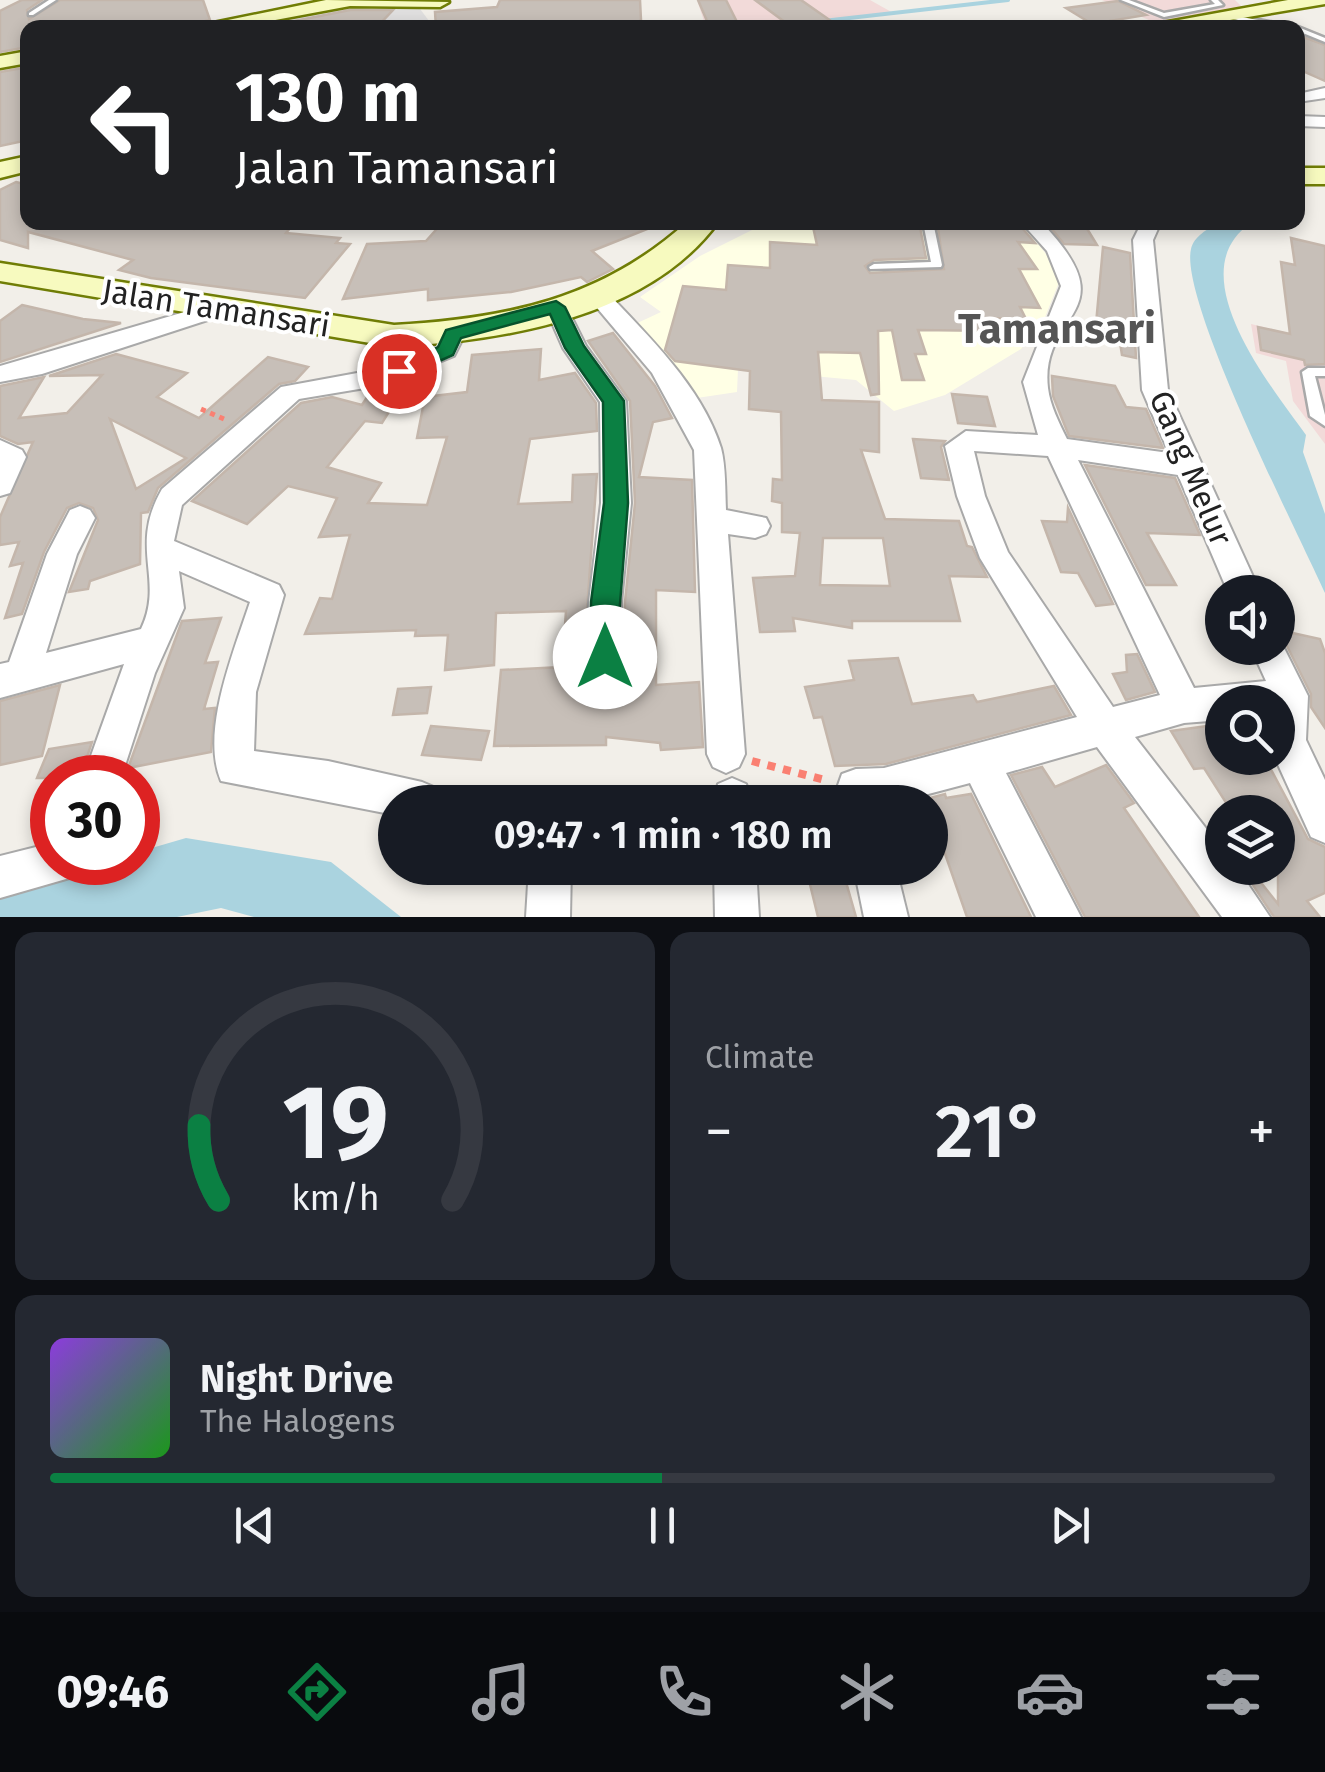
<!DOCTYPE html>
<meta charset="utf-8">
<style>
:root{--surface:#171b24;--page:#242831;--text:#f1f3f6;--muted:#9ea1a6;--line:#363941;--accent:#0b8043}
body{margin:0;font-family:"Fira Sans",sans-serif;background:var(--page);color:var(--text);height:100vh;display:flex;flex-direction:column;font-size:38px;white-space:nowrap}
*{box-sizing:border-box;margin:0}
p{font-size:32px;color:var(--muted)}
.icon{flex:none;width:55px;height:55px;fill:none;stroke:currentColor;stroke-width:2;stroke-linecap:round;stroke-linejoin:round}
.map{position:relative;height:917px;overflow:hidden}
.side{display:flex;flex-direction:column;gap:15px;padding:15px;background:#0d0f14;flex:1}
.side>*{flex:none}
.banner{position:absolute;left:20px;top:20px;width:1285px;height:210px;border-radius:20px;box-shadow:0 5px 15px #0003;background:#202124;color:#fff;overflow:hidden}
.fabs{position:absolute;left:1205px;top:575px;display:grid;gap:20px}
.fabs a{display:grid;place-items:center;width:90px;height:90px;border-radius:50%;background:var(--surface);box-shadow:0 5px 15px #0003;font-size:50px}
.speed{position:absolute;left:30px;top:755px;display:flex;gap:20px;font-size:50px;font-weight:700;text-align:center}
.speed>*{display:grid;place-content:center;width:130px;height:130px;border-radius:50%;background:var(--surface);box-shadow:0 5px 15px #0003;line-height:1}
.speed .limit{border:15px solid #d22;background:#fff;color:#111}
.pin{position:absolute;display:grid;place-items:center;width:85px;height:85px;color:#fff;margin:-42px;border:5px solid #fff;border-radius:50%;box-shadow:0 2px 10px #0007}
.me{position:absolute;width:110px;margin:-55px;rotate:0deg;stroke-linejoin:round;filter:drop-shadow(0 0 8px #0008)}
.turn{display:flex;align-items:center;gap:35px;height:210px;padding:0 50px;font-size:45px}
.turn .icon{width:130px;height:130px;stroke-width:2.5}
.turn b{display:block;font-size:70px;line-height:85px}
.big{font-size:75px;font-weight:600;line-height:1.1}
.side .card{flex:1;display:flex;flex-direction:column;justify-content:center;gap:15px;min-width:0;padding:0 35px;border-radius:20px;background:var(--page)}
.side .dial{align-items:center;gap:0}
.dial svg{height:260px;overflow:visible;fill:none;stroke:var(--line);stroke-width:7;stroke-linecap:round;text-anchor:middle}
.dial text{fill:var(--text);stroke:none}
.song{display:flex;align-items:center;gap:30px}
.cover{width:120px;height:120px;border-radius:15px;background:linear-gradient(135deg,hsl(270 70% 55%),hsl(120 70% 35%))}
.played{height:10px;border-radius:5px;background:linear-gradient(90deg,var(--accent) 50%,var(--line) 50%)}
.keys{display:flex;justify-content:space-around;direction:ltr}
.heat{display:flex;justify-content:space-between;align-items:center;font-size:55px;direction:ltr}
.side .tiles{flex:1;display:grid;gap:15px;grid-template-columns:1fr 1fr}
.card:last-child{grid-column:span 2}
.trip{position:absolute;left:378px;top:785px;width:570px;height:100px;border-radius:50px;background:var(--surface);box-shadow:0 5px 15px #0003;font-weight:600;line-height:100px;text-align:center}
.dock{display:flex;height:160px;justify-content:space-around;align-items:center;background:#090b0e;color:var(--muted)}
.dock .icon{width:70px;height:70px}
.dock .active{color:var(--accent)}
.dock b{font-size:45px;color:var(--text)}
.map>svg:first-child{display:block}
</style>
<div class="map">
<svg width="1325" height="917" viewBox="0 0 1325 917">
<rect width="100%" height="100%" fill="#f2efe9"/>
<path fill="#e0dfdf" d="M415,2L432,25L235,28L382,3Z"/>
<g fill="#f2dad9">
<path d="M697,0H798L821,20L706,27Z"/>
<path d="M802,0H870L895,14L825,20Z"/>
<path d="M1102,0H1235L1243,8L1156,23Z"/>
<path d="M1251,324L1325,342V444L1293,401L1286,361L1256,353Z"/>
</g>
<path fill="#ffffe5" d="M766,223H1020L1046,254L1059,282L1045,317L1021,349L945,395L894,411L856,380L738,369L737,392L690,399L631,326L661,312L640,297L700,256Z"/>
<g fill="#aad3df">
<path d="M1218,223H1251C1178,272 1270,385 1306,435L1303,452L1325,514V593C1298,533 1179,300 1191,249C1194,236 1208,229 1218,223Z"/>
<path d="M186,838L331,862L401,917H254L221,908L177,917H0V892L102,863L138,862V852Z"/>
</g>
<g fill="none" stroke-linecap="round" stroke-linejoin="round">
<g stroke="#aad3df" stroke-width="4">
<path d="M823,21L1008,0"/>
<path d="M764,28L795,24"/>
</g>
</g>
<g fill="#c7bfb8" stroke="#c4b6ab" stroke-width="2.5" fill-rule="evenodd">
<path d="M22,0H42L27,10L29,19L60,0H203L210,20L175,28H28V47L0,52V11Z"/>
<path d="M500,0H640L641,20L628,28H436L435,12L497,7Z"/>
<path d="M698,0H726L740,28H710Z"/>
<path d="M755,0H801L841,28H793Z"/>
<path d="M1118,1L1146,15L1092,24L1066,8Z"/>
<path d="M350,10H393L376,28H259Z"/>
<path d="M1298,35L1325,45V81L1298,69Z"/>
<path d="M28,67V140L0,146V72Z"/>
<path d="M16,182L28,185V222H155L194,229L204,222H295L286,233L340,238L336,243L350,244L305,298L151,278L119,270L133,260L28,232V248L0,240V190Z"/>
<path d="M443,222H660V224L592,251L613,269L587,282L581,277L511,292L428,300V289L343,299L367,244L426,241Z"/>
<path d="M812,222H919L926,258L874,260L865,266L870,273L944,269L937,222H1017L1035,243L1018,242L1037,269H1019L1040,308L1020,307L1026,319L991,318L997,331L918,330L926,354H915L924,380H902L892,330L878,331L879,394L871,395L860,353L818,352L822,400L879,402V452L861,450L885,519L959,521L967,546L972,547L987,577L949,576L960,621H852V628L793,618L795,631L760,632L753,578L795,576L800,533L782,532V503L772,501L773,479L782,480L781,412L749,409L750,371L675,361L665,350L683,286L726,290L728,265L770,268V242L817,245ZM823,538H883L890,586L820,585Z"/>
<path d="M1046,222H1083L1097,245L1064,244Z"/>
<path d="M1291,238L1325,246V364L1305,365L1304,360L1261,350L1258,327L1290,334L1281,262L1295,265Z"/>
<path d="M1103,247L1130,253L1136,358L1122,355L1118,330L1096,324Z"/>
<path d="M22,305L83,319L121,323L0,362V321Z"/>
<path d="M613,333L655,386L672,418L653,422L639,477L692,480L695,592L656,590V685L699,682L703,747L661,750L660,743L606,737V745L494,746L501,670L562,667L566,611L496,613L494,665L445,670L448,635L415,636L416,630L305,634L320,598L332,599L350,535L319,537L337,498L288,486L247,524L192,501L301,403L332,397L362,405L371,391L383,389L402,391L382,423L365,421L327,467L381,483L368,503L427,505L447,437L417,438L425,397L467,392L472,355L541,349L539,380L575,373L596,403L597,431L530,439L518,504L572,502L573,475L597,474L582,676L590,692L602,696L616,692L624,676L625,602L635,503L630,401L588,341Z"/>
<path d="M116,354L187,373L157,397L199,418L268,357L308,367L295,381L279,384L158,488L148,512L141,513L140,564L90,581L88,589L69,592L98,520L93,508L79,503L67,508L44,552L22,614L5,618L23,563L10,566L19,542L0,545V517L33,442L18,444L0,436V386L44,377L19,418L67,413L102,375L49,376ZM110,419L186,458L136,489Z"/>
<path d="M1052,376L1115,386L1126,407L1146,409L1163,448L1069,436L1053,396Z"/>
<path d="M952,394L987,397L995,426L958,423Z"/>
<path d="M913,439L945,441L941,447L949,480L921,478Z"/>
<path d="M1085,465L1175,478L1200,535L1147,533L1176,585H1146Z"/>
<path d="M1068,508L1113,604L1096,606L1078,573L1061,572L1042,521L1067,522Z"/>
<path d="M221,618L205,663L218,662L204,709L215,708L211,752L128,768L182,621Z"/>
<path d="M1279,630L1320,639L1325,653V728L1311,707V694Z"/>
<path d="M1137,654L1155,692L1126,700L1113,674L1127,672L1126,655Z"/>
<path d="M898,658L912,704L973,695L977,702L1054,686L1071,715L886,764L835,766L822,717L814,718L805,687L854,680L849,661Z"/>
<path d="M60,685L42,756L0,765V701Z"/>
<path d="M431,687L427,713L393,715L398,689Z"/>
<path d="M1222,724V758H1238L1243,766L1267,762L1308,839L1325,847V893L1307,901L1320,917H1274L1245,873L1251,870L1278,904V812H1232L1204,768L1194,769L1171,731Z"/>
<path d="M431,726L489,731L481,760L422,755Z"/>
<path d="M92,742L80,778H37L49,749Z"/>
<path d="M1106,765L1134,803L1124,808L1199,917H1085L1011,775L1042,767L1055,787Z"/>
<path d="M945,794L946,798L971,794L1031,917H967L926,799Z"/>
<path d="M806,868H842L856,917H818Z"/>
</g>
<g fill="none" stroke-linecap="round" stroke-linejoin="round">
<defs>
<g id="lane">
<path d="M49,0H56L33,15H29V13Z"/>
<path d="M1121,0H1129L1164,13L1215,4L1211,0H1218L1223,5L1164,17Z"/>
<path d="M1225,14L1292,26L1295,28H1279L1223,17Z"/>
<path d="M1205,17L1228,25L1234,21L1242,25L1223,28L1203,20Z"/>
<path d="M1298,27L1325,38V42L1298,31Z"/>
<path d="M923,222H933L942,265L941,267L870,269L869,267L874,264L931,262Z"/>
<path d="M1308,368H1325V376H1315L1325,415V426L1310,416L1302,372Z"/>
</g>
<g id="street">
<path d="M1325,88V98L1298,102V94Z"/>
<path d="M1298,116L1325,117V127L1298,126Z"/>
<path d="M1021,222H1041C1131,315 1039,310 1048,388C1050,405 1059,423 1067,439L1169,453L1142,390L1133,240L1142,222H1161L1153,240L1168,390L1260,592H1228L1178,475L1078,460L1194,688L1266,681L1251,648H1278V636L1308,696L1306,740L1325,780V843L1311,837L1275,758L1278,702H1222V720L1184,723L1135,737L1222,849V868H1237L1270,917H1222L1097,747L1006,773L1081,917H1036L970,783L898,802H839L837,788L842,774L856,769L884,768L1077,717L980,558L957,496L945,446L966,431L1038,435L1023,382L1061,286L1047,251ZM974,451L1048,456L1160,695L1113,707L1008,552L985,496Z"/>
<path d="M598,289L606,291C648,336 702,387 721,448C726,467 725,491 726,510L766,518L770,526L766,534L755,538L728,534L745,754L739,767L726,773L713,767L707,754L694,450L652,373L587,296Z"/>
<path d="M556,300L564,302L586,346L626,401L631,503L621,602L620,676L615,688L603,692L591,688L586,676L589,602L601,503L600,402L563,348L545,307Z"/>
<path d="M215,303L223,305V315L42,374L0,382V366Z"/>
<path d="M453,327L465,334L454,356L383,385L299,399L182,505L174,541L279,585L284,595L256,692L254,751L328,761L422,782L436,788L441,802H395V815L221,781C200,732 234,651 250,602L179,571L184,608L155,673L121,778H83L124,664L0,698V664L9,662L47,554L70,510L80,506L90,510L95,518L77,554L46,653L141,629C165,579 128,548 162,489L281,387L379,369L436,346L445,329Z"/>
<path d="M0,440L22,450L26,457L10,493L0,496Z"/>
<path d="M732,778L746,784L752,802H714L718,784Z"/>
<path d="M52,843V862H78L73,877L0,898V856Z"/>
<path d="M529,868H571L570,917H526Z"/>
<path d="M714,868H756L759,917H715Z"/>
<path d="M854,868H896L908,917H864Z"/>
</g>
<g id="secondary">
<path d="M326,0L449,2L440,7L350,6L232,28H189Z"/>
<path d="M1288,0H1325V4L1182,28H1135Z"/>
<path d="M28,51V63L0,68V56Z"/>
<path d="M28,156V171L0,178V162Z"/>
<rect x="1298" y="168" width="27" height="16"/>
<path d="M687,222H718C648,318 504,340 394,347L0,281V263L394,325C505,319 602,299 687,222Z"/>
</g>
</defs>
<use href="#lane" stroke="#a9a9a9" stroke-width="5"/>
<use href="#street" stroke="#a9a9a9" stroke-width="4"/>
<use href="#secondary" stroke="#707d05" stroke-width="5"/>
<path stroke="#fa8072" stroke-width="5" stroke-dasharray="5 5" stroke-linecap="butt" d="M201,409L224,419"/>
<path stroke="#fa8072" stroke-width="8" stroke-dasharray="8 8" stroke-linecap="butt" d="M752,761L829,781"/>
<use href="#lane" fill="#fff" fill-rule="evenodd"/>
<use href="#street" fill="#fff" fill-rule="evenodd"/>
<use href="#secondary" fill="#f7fabf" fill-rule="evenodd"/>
</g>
<path fill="#0b8043" stroke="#07532c" stroke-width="2.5" d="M556,301L565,307L584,346L624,401L628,503L615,667L605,670L595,667L591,657V602L604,503L603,402L565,348L550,314L461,338L453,355L406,376H392L389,371L438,347L446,330Z"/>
<g text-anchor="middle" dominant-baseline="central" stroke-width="8" stroke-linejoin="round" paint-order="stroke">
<g font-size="32" fill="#222" stroke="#fff">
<text transform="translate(216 308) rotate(9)">Jalan Tamansari</text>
<text transform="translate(1191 468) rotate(67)">Gang Melur</text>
</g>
<g font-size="42" font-weight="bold" fill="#555" stroke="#fff">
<text x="1057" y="329">Tamansari</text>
</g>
</g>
</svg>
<div class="fabs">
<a><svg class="icon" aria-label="sound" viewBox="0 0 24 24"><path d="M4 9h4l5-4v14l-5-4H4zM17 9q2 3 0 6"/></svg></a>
<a><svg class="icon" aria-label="search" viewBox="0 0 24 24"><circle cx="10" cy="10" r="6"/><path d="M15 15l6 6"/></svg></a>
<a><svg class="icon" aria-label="layers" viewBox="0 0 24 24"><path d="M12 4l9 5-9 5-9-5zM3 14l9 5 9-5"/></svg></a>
</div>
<div class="speed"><div class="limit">30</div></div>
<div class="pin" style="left:399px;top:371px;background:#d93025"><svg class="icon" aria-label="arrive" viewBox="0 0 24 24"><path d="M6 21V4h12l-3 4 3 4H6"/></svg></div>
<svg class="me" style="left:605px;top:657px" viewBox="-20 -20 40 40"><circle r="19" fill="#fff"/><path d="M0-13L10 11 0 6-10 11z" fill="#0b8043"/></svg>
<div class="trip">09:47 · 1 min · 180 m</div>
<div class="banner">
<div class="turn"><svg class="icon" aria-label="left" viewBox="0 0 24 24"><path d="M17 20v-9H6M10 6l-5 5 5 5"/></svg><div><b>130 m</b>Jalan Tamansari</div></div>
</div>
</div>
<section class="side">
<div class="tiles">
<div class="card dial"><svg viewBox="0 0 100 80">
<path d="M14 69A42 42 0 1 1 86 69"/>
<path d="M14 69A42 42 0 0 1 8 46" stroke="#0b8043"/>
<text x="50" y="56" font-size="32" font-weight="700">19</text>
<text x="50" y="72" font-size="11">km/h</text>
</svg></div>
<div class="card"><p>Climate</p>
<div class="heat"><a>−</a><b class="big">21°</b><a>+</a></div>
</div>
<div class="card">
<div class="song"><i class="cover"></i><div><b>Night Drive</b><p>The Halogens</p></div></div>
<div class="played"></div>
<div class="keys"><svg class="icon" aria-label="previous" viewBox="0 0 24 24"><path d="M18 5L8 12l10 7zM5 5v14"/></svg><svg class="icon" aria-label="pause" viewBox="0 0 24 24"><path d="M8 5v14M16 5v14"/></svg><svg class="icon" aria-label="next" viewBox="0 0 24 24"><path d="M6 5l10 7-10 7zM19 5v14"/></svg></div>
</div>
</div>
</section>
<nav class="dock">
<b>09:46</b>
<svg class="icon active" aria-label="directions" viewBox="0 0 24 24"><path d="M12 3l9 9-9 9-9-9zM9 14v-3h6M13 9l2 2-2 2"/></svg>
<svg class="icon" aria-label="music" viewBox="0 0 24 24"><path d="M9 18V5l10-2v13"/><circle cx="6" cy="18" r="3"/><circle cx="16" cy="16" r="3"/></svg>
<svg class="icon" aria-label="phone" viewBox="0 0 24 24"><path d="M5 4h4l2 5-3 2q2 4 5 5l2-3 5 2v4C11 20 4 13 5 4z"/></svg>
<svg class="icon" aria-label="climate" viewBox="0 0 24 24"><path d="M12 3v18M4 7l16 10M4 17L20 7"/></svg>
<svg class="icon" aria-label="car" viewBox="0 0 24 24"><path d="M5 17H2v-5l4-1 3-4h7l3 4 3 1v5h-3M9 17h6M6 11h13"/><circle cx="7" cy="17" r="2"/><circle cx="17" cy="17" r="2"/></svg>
<svg class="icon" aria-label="filters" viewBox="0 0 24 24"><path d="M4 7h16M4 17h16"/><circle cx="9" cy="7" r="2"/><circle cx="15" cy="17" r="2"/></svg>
</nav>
